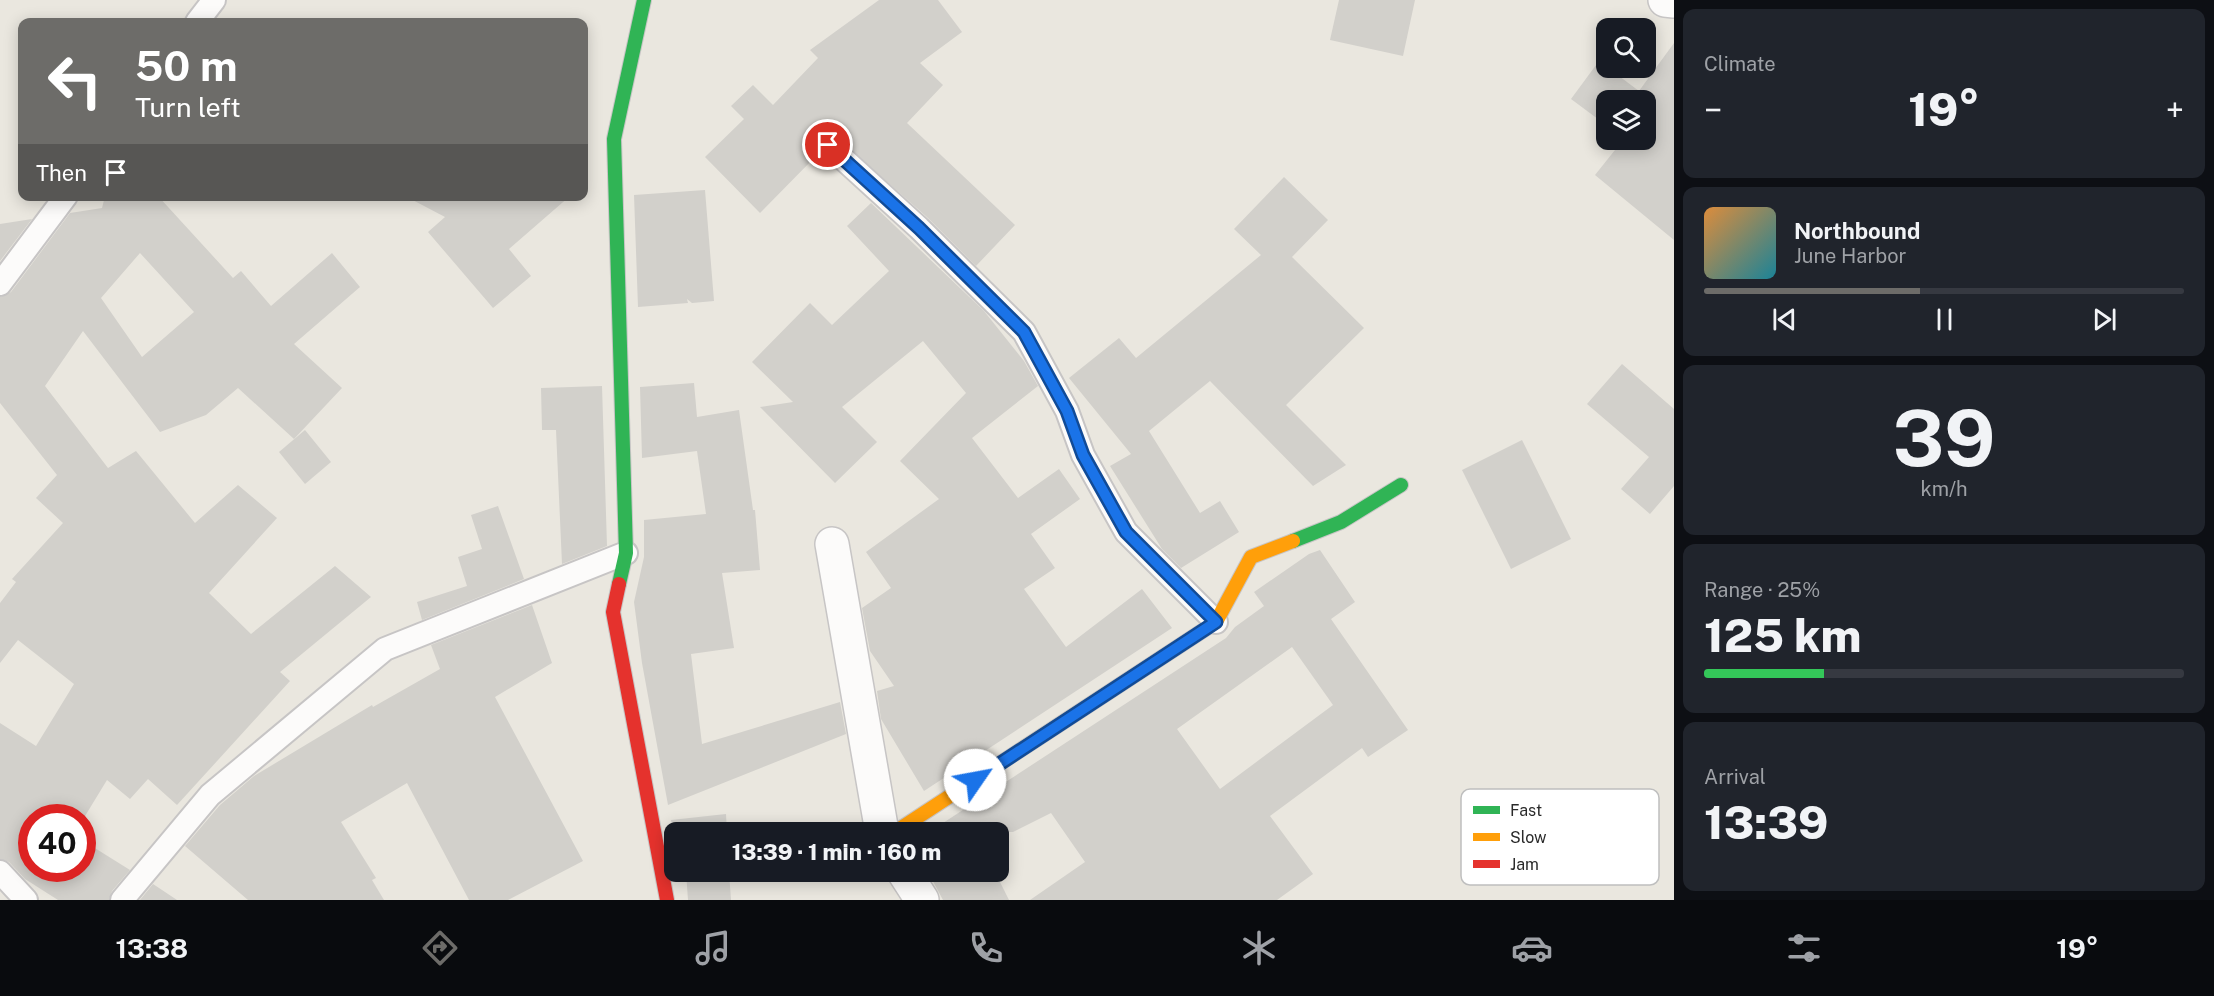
<!DOCTYPE html>
<meta charset="utf-8">
<style>
:root{--surface:#171b24;--page:#20242c;--text:#f1f3f6;--muted:#9ea1a6;--line:#363941;--accent:#6d6c69}
body{margin:0;font-family:"Public Sans",sans-serif;background:var(--page);color:var(--text);height:100vh;display:flex;flex-direction:column;font-size:22px;white-space:nowrap}
*{box-sizing:border-box;margin:0}
p{font-size:20px;color:var(--muted)}
.icon{flex:none;width:33px;height:33px;fill:none;stroke:currentColor;stroke-width:2;stroke-linecap:round;stroke-linejoin:round}
.map{position:relative;flex:1;overflow:hidden}
.sheet{display:flex;flex-direction:column;gap:9px;padding:9px;background:#0d0f14;width:540px}
.sheet>*{flex:none}
.banner{position:absolute;left:18px;top:18px;width:570px;height:183px;border-radius:12px;box-shadow:0 3px 15px #0003;background:#6d6c69;color:#fff;overflow:hidden}
.tools{position:absolute;left:1596px;top:18px;display:grid;gap:12px}
.tools a{display:grid;place-items:center;width:60px;height:60px;border-radius:12px;background:var(--surface);box-shadow:0 3px 15px #0003;font-size:30px}
.speed{position:absolute;left:18px;top:804px;display:flex;gap:12px;font-size:30px;font-weight:700;text-align:center}
.speed>*{display:grid;place-content:center;width:78px;height:78px;border-radius:50%;background:var(--surface);box-shadow:0 3px 15px #0003;line-height:1}
.speed .limit{border:9px solid #d22;background:#fff;color:#111}
.pin{position:absolute;display:grid;place-items:center;width:51px;height:51px;color:#fff;margin:-26px;border:3px solid #fff;border-radius:50%;box-shadow:0 2px 6px #0007}
.me{position:absolute;width:66px;margin:-33px;rotate:57deg;stroke-linejoin:round;filter:drop-shadow(0 0 4px #0008)}
.turn{display:flex;align-items:center;gap:21px;height:126px;padding:0 18px;font-size:27px}
.turn .icon{width:78px;height:78px;stroke-width:2.5}
.turn b{display:block;font-size:42px;line-height:51px}
.then{display:flex;align-items:center;height:57px;padding:0 18px;background:#0003;gap:12px;font-size:22px}
.big{font-size:45px;font-weight:800;line-height:1.1}
.sheet .tile{flex:1;display:flex;flex-direction:column;justify-content:center;gap:9px;min-width:0;padding:0 21px;border-radius:12px;background:var(--page)}
.sheet .dial{align-items:center;gap:0}
.dial b{font-size:78px;line-height:1}
.song{display:flex;align-items:center;gap:18px}
.cover{width:72px;height:72px;border-radius:9px;background:linear-gradient(135deg,hsl(30 70% 55%),hsl(190 70% 35%))}
.played{height:6px;border-radius:3px;background:linear-gradient(90deg,var(--accent) 45%,var(--line) 45%)}
.keys{display:flex;justify-content:space-around;direction:ltr}
.heat{display:flex;justify-content:space-between;align-items:center;font-size:33px;direction:ltr}
.charge{height:9px;border-radius:4px;background:linear-gradient(90deg,#34c759 25%,var(--line) 0)}
.trip{position:absolute;left:664px;top:822px;width:345px;height:60px;border-radius:12px;background:var(--surface);box-shadow:0 3px 15px #0003;font-weight:800;line-height:60px;text-align:center}
.menu{display:flex;height:96px;justify-content:space-around;align-items:center;background:#090b0e;color:var(--muted)}
.menu .icon{width:42px;height:42px}
.menu .on{color:var(--accent)}
.menu b{font-size:27px;color:var(--text)}
main{display:flex;flex:1;min-height:0}
.map>svg:first-child{display:block}
</style>
<main>
<div class="map">
<svg width="1674" height="900" viewBox="0 0 1674 900">
<rect width="100%" height="100%" fill="#eae7df"/>
<g fill="#d2d0cb" fill-rule="evenodd">
<path d="M879,0H938L962,32L920,63L943,85L907,123L1015,225L976,266L928,218L831,132H824L818,136L815,143L818,154L760,213L705,157L744,119L731,106L753,85L773,105L818,58L810,50Z"/>
<path d="M1339,0H1415L1403,56L1330,40Z"/>
<path d="M1674,43V240L1595,175L1623,140H1646V100H1606V125L1571,99L1599,61L1639,91Z"/>
<path d="M1284,177L1328,220L1292,257L1364,328L1286,405L1346,465L1313,486L1210,381L1149,431L1200,513L1220,501L1239,532L1181,568L1162,549L1110,466L1131,454L1069,378L1119,338L1136,358L1261,255L1234,229Z"/>
<path d="M705,190L714,301L692,303L687,299L688,303L638,307L634,195Z"/>
<path d="M105,196H158L233,278L241,271L271,306L332,253L360,287L294,344L342,388L294,439L238,388L206,415L160,432L83,331L45,386L108,468L136,451L195,523L238,485L277,518L209,593L251,634L335,566L371,597L280,672L290,681L177,805L148,779L130,799L107,780L82,821V818H32V868H82V840L130,870L112,891L109,900H58L25,879L9,862L0,859V723L36,746L74,684L18,640L0,663V603L16,582L12,579L63,523L36,498L57,475L0,403V297L11,292L70,213L102,208ZM140,253L194,312L142,357L101,298Z"/>
<path d="M405,196H570L509,249L531,276L493,308L428,232L445,217Z"/>
<path d="M871,203L984,311L1024,361L1038,386L972,438L1018,498L1059,469L1080,499L1031,534L1055,568L1024,589L1066,647L1142,589L1172,628L924,791L881,719L877,691L894,686L870,651L862,608L891,588L866,552L939,499L900,461L966,393L923,341L842,407L877,442L835,483L760,407L793,402L752,362L810,303L832,325L889,271L847,226Z"/>
<path d="M32,219L0,261V224Z"/>
<path d="M1622,364L1674,409V486L1650,514L1621,489L1649,457L1587,404Z"/>
<path d="M694,383L697,417L739,410L753,510H755L760,570L722,573L734,648L691,654L702,744L840,702L846,734L668,805L642,663L634,602L644,557V520L706,514L697,451L642,458L640,387Z"/>
<path d="M602,386L607,546L562,564L556,430H542L541,388Z"/>
<path d="M305,430L331,462L305,484L279,452Z"/>
<path d="M1522,440L1571,539L1511,569L1462,470Z"/>
<path d="M498,506L524,579L422,620L417,602L467,586L458,557L482,549L471,515Z"/>
<path d="M1320,550L1355,602L1331,619L1408,730L1368,757L1362,748L1270,816L1313,874L1277,900H1030L1085,862L1051,813L1013,832H948L943,823L1226,638L1235,627L1264,606L1254,592L1309,554ZM1292,647L1333,705L1220,789L1177,729Z"/>
<path d="M532,605L552,663L495,697L583,861L508,900H469L407,783L341,822L376,878L372,880L384,900H248L185,846L220,805L254,776L372,705L373,707L440,669L431,645Z"/>
<path d="M726,814L727,832H675V841L671,820Z"/>
<path d="M686,872H729L731,900H688Z"/>
<path d="M928,872H995L1009,900H943Z"/>
<path d="M153,884L177,900H140Z"/>
</g>
<g fill="none" stroke-linecap="round" stroke-linejoin="round">
<defs>
<g id="lane">
<path d="M197,22L214,0"/>
<path d="M828,145L919,228L1024,332L1067,411L1083,455L1126,532L1216,622"/>
<path d="M0,284L66,196"/>
<path d="M0,872L26,900"/>
<path d="M122,900L210,795L385,649L626,553"/>
</g>
<g id="street">
<path d="M1665,0L1674,1"/>
<path d="M832,544L882,832"/>
<path d="M904,872L922,900"/>
</g>
<g id="fast">
<path d="M1293,541L1341,522L1401,485"/>
<path d="M619,584L626,553L614,139L644,0"/>
</g>
<path id="slow" d="M895,832L1216,622L1251,557L1293,541"/>
<path id="jam" d="M619,584L613,612L667,900"/>
</defs>
<use href="#lane" stroke="#c7c5c5" stroke-width="26"/>
<use href="#street" stroke="#c7c5c5" stroke-width="36"/>
<use href="#fast" stroke="#c7c5c5" stroke-width="16"/>
<use href="#slow" stroke="#c7c5c5" stroke-width="16"/>
<use href="#jam" stroke="#c7c5c5" stroke-width="16"/>
<use href="#lane" stroke="#fcfbfa" stroke-width="22"/>
<use href="#street" stroke="#fcfbfa" stroke-width="33"/>
<use href="#fast" stroke="#30b455" stroke-width="14"/>
<use href="#slow" stroke="#ff9f0a" stroke-width="14"/>
<use href="#jam" stroke="#e5322d" stroke-width="14"/>
</g>
<g fill="none" stroke-linecap="round" stroke-linejoin="round">
<defs>
<path id="route" d="M828,145L919,228L1024,332L1067,411L1083,455L1126,532L1216,622L975,780"/>
</defs>
<use href="#route" stroke="#114b97" stroke-width="15"/>
<use href="#route" stroke="#1a73e8" stroke-width="10"/>
</g>
<rect x="1461" y="789" width="198" height="96" rx="9" fill="#fff" stroke="#bfbfbf" stroke-width="1.5"/>
<rect x="1473" y="806" width="27" height="8" fill="#30b455"/>
<rect x="1473" y="833" width="27" height="8" fill="#ff9f0a"/>
<rect x="1473" y="860" width="27" height="8" fill="#e5322d"/>
<g font-size="16" fill="#2a2a2a">
<text x="1510" y="816">Fast</text>
<text x="1510" y="843">Slow</text>
<text x="1510" y="870">Jam</text>
</g>
</svg>
<div class="tools">
<a><svg class="icon" aria-label="search" viewBox="0 0 24 24"><circle cx="10" cy="10" r="6"/><path d="M15 15l6 6"/></svg></a>
<a><svg class="icon" aria-label="layers" viewBox="0 0 24 24"><path d="M12 4l9 5-9 5-9-5zM3 14l9 5 9-5"/></svg></a>
</div>
<div class="speed"><div class="limit">40</div></div>
<div class="pin" style="left:828px;top:145px;background:#d93025"><svg class="icon" aria-label="arrive" viewBox="0 0 24 24"><path d="M6 21V4h12l-3 4 3 4H6"/></svg></div>
<svg class="me" style="left:975px;top:780px" viewBox="-20 -20 40 40"><circle r="19" fill="#fff"/><path d="M0-13L10 11 0 6-10 11z" fill="#1a73e8"/></svg>
<div class="trip">13:39 · 1 min · 160 m</div>
<div class="banner">
<div class="turn"><svg class="icon" aria-label="left" viewBox="0 0 24 24"><path d="M17 20v-9H6M10 6l-5 5 5 5"/></svg><div><b>50 m</b>Turn left</div></div>
<div class="then">Then<svg class="icon" aria-label="arrive" viewBox="0 0 24 24"><path d="M6 21V4h12l-3 4 3 4H6"/></svg></div>
</div>
</div>
<section class="sheet">
<div class="tile"><p>Climate</p>
<div class="heat"><a>−</a><b class="big">19°</b><a>+</a></div>
</div>
<div class="tile">
<div class="song"><i class="cover"></i><div><b>Northbound</b><p>June Harbor</p></div></div>
<div class="played"></div>
<div class="keys"><svg class="icon" aria-label="previous" viewBox="0 0 24 24"><path d="M18 5L8 12l10 7zM5 5v14"/></svg><svg class="icon" aria-label="pause" viewBox="0 0 24 24"><path d="M8 5v14M16 5v14"/></svg><svg class="icon" aria-label="next" viewBox="0 0 24 24"><path d="M6 5l10 7-10 7zM19 5v14"/></svg></div>
</div>
<div class="tile dial"><b>39</b><p>km/h</p></div>
<div class="tile"><p>Range · 25%</p><b class="big">125 km</b><div class="charge"></div></div>
<div class="tile"><p>Arrival</p><b class="big">13:39</b></div>
</section>
</main>
<nav class="menu">
<b>13:38</b>
<svg class="icon on" aria-label="directions" viewBox="0 0 24 24"><path d="M12 3l9 9-9 9-9-9zM9 14v-3h6M13 9l2 2-2 2"/></svg>
<svg class="icon" aria-label="music" viewBox="0 0 24 24"><path d="M9 18V5l10-2v13"/><circle cx="6" cy="18" r="3"/><circle cx="16" cy="16" r="3"/></svg>
<svg class="icon" aria-label="phone" viewBox="0 0 24 24"><path d="M5 4h4l2 5-3 2q2 4 5 5l2-3 5 2v4C11 20 4 13 5 4z"/></svg>
<svg class="icon" aria-label="climate" viewBox="0 0 24 24"><path d="M12 3v18M4 7l16 10M4 17L20 7"/></svg>
<svg class="icon" aria-label="car" viewBox="0 0 24 24"><path d="M5 17H2v-5l4-1 3-4h7l3 4 3 1v5h-3M9 17h6M6 11h13"/><circle cx="7" cy="17" r="2"/><circle cx="17" cy="17" r="2"/></svg>
<svg class="icon" aria-label="filters" viewBox="0 0 24 24"><path d="M4 7h16M4 17h16"/><circle cx="9" cy="7" r="2"/><circle cx="15" cy="17" r="2"/></svg>
<b>19°</b>
</nav>
